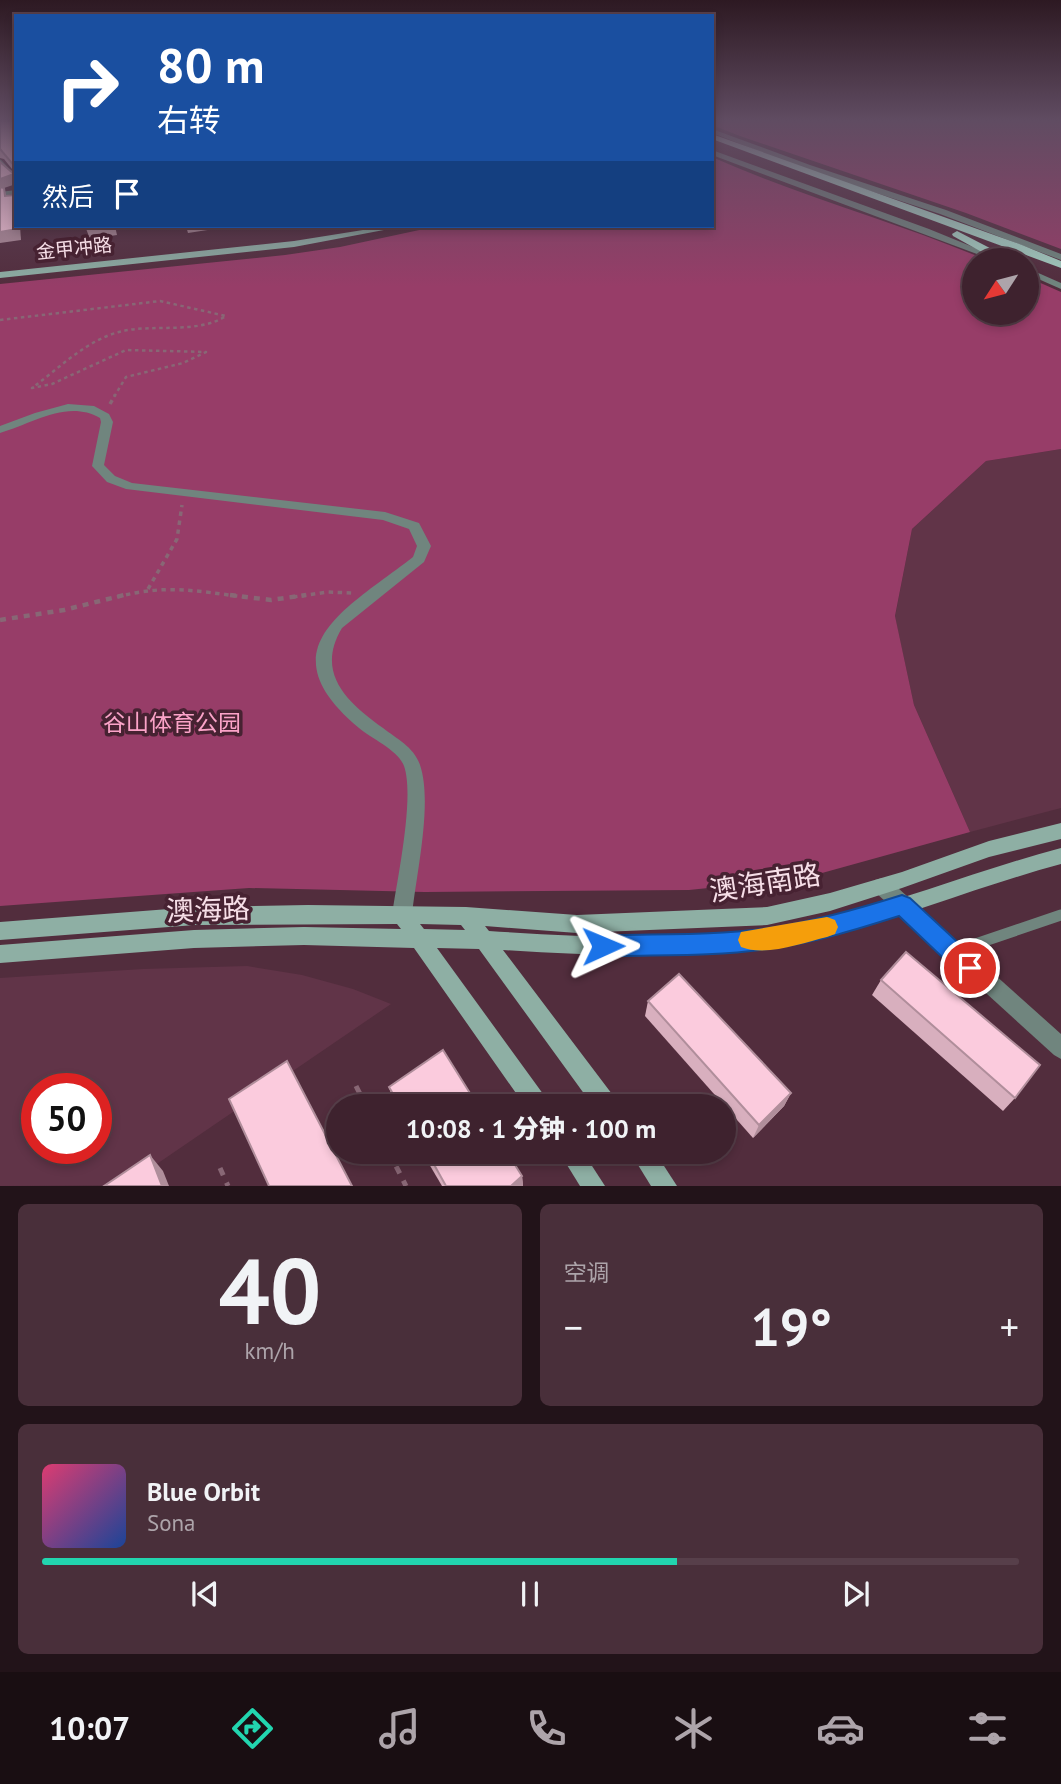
<!DOCTYPE html>
<html lang="zh">
<meta charset="utf-8">
<style>
:root{--surface:#3e222e;--page:#492f3a;--text:#f1f3f6;--muted:#ada4aa;--line:#573f4a;--accent:#22d5af}
body{margin:0;font-family:"PT Sans","Noto Sans SC",sans-serif;background:var(--page);color:var(--text);height:100vh;display:flex;flex-direction:column;font-size:26px;white-space:nowrap}
*{box-sizing:border-box;margin:0}
p{font-size:23px;color:var(--muted)}
.icon{flex:none;width:38px;height:38px;fill:none;stroke:currentColor;stroke-width:2;stroke-linecap:round;stroke-linejoin:round}
.map{position:relative;height:1186px;overflow:hidden}
.sheet{display:flex;flex-direction:column;gap:18px;padding:18px;background:#221319;flex:1}
.sheet>*{flex:none}
.top-card{position:absolute;left:14px;top:14px;width:700px;height:214px;border-radius:0px;box-shadow:0 4px 10px #0003,0 0 0 2px var(--line);background:#1a4fa0;color:#fff;overflow:hidden}
.needle{width:46px;rotate:234deg}
.controls{position:absolute;left:962px;top:248px;display:grid;gap:14px}
.controls a{display:grid;place-items:center;width:77px;height:77px;border-radius:50%;background:var(--surface);box-shadow:0 4px 10px #0003,0 0 0 2px var(--line);font-size:35px}
.speed{position:absolute;left:21px;top:1073px;display:flex;gap:14px;font-size:35px;font-weight:700;text-align:center}
.speed>*{display:grid;place-content:center;width:91px;height:91px;border-radius:50%;background:var(--surface);box-shadow:0 4px 10px #0003,0 0 0 2px var(--line);line-height:1}
.speed .limit{border:10px solid #d22;background:#fff;color:#111}
.pin{position:absolute;display:grid;place-items:center;width:60px;height:60px;color:#fff;margin:-30px;border:4px solid #fff;border-radius:50%;box-shadow:0 2px 7px #0007}
.me{position:absolute;width:77px;margin:-38px;rotate:89deg;stroke-linejoin:round;filter:drop-shadow(0 0 5px #0008)}
.turn{display:flex;align-items:center;gap:24px;height:147px;padding:0 28px;font-size:32px}
.turn .icon{width:91px;height:91px;stroke-width:2.5}
.turn b{display:block;font-size:49px;line-height:60px}
.then{display:flex;align-items:center;height:66px;padding:0 28px;background:#0003;gap:14px;font-size:26px}
.big{font-size:52px;font-weight:800;line-height:1.1}
.sheet .widget{flex:1;display:flex;flex-direction:column;justify-content:center;gap:10px;min-width:0;padding:0 24px;border-radius:10px;background:var(--page)}
.sheet .dial{align-items:center;gap:0}
.dial b{font-size:91px;line-height:1}
.song{display:flex;align-items:center;gap:21px}
.cover{width:84px;height:84px;border-radius:10px;background:linear-gradient(135deg,hsl(340 70% 55%),hsl(220 70% 35%))}
.played{height:7px;border-radius:4px;background:linear-gradient(90deg,var(--accent) 65%,var(--line) 65%)}
.keys{display:flex;justify-content:space-around;direction:ltr}
.heat{display:flex;justify-content:space-between;align-items:center;font-size:38px;direction:ltr}
.sheet .tiles{flex:1;display:grid;gap:18px;grid-template-columns:1fr 1fr}
.widget:last-child{grid-column:span 2}
.trip{position:absolute;left:326px;top:1094px;width:410px;height:70px;border-radius:35px;background:var(--surface);box-shadow:0 4px 10px #0003,0 0 0 2px var(--line);font-weight:800;line-height:70px;text-align:center}
.tab-bar{display:flex;height:112px;justify-content:space-around;align-items:center;background:#190e12;color:var(--muted)}
.tab-bar .icon{width:49px;height:49px}
.tab-bar .active{color:var(--accent)}
.tab-bar b{font-size:32px;color:var(--text)}
.map>svg:first-child{display:block}
</style>
<div class="map">
<svg width="1061" height="1186" viewBox="0 0 1061 1186">
<rect width="100%" height="100%" fill="#522d3d"/>
<g fill="#613448" fill-rule="evenodd">
<path d="M1061,449V808L970,832L914,705L895,617L912,529L986,461Z"/>
<path d="M247,966L302,975L353,989L391,1004L126,1185L0,1186V978L143,969ZM37,1088H96V1148H37Z"/>
</g>
<g fill="#973d68">
<path d="M712,121H1061V249L966,213L740,136L712,125Z"/>
<path d="M712,157C802,197 898,222 989,261H975V313H1027V277L1061,292V449L986,461L912,529L895,616L914,705L970,832L804,878L689,890L425,892L249,888L0,906V284L285,255L340,247L438,226H712Z"/>
</g>
<g fill="none" stroke-linecap="round" stroke-linejoin="round">
<path stroke="#886775" stroke-width="2.5" stroke-dasharray="3.5 3.5" stroke-linecap="butt" d="M0,320L160,301L226,316C196,335 152,323 119,332C87,340 58,369 32,388L52,384L126,350L206,352L183,363L126,377L114,397"/>
<g stroke="#886775" stroke-width="3.5" stroke-dasharray="4.5 4.5" stroke-linecap="butt">
<path d="M110,404L115,395"/>
<path d="M148,589L177,539L182,505"/>
<path d="M117,597C166,584 195,591 245,597"/>
<path d="M293,597L328,592L353,593"/>
</g>
<g stroke="#886775" stroke-width="4.5" stroke-dasharray="6 6" stroke-linecap="butt">
<path d="M230,595L271,600L306,595"/>
<path d="M0,620L64,610L124,595"/>
</g>
<g stroke="#886775" stroke-width="5" stroke-dasharray="8 8" stroke-linecap="butt">
<path d="M356,1086L366,1106"/>
<path d="M389,1152L406,1186"/>
<path d="M220,1168L228,1186"/>
</g>
<path stroke="#70857e" stroke-width="4.5" d="M0,162L16,179"/>
<path stroke="#70857e" stroke-width="11" d="M955,951L1061,915"/>
<g fill="#70857e" fill-rule="evenodd">
<path d="M68,404L94,406L109,414L113,422L104,465L115,476L132,483L385,512L419,523L431,546L424,562L342,628C315,673 347,702 383,728C397,739 414,747 420,765C433,803 416,875 412,915L409,921L402,924L395,921L392,915C397,880 415,797 404,766C398,750 372,739 359,728C263,648 348,608 413,557L417,546L409,529L383,520L126,489L107,482L92,466L101,422L100,418C67,399 32,424 0,433V426L35,413Z"/>
<path d="M882,878L889,880L1061,1034V1059L1054,1055L875,892L873,886L875,880Z"/>
</g>
<g fill="#70857e" fill-rule="evenodd">
<path d="M712,129L810,165L946,210L1061,254V260L940,214L804,169L712,133Z"/>
<path d="M712,150L929,229L1000,258L993,260L712,155Z"/>
<path d="M16,190V194L0,196V192Z"/>
<path d="M1027,268L1061,283V289L1027,274Z"/>
</g>
<g fill="#8eafa4" fill-rule="evenodd">
<path d="M388,226H405L294,247L0,278V272L294,241Z"/>
<path d="M1061,823V839L989,857L902,888L830,911L767,925L577,933L485,926L489,931C580,937 685,942 775,929C873,914 966,873 1061,848V864C987,884 916,912 843,933C736,962 613,957 503,950L615,1098L618,1106H593L479,949L437,948L546,1098L549,1106H525L414,948L304,945L194,948L0,963V945L194,930L304,927L401,929L397,924L195,925L0,940V922L195,907L308,905L466,907L577,915L767,907L830,893L902,872L989,841ZM420,924L461,925L465,930L424,929Z"/>
<path d="M559,1152H583L605,1186H580Z"/>
<path d="M630,1152H655L677,1186H651Z"/>
</g>
<g fill="#a4d0c2" fill-rule="evenodd">
<path d="M712,134L1022,245L1061,261V268L712,139Z"/>
<path d="M957,231L1011,259L1012,261H998L953,236L952,234Z"/>
</g>
</g>
<g fill="#d8afbe">
<path d="M0,121H16V174L4,159L0,158Z"/>
<path d="M881,980L1015,1098L1003,1111L872,995Z"/>
<path d="M648,1001L791,1093L784,1106L753,1138L645,1016Z"/>
<path d="M389,1087L478,1106H396L393,1101Z"/>
<path d="M422,1152H507L522,1176L523,1186H442Z"/>
</g>
<g fill="#b08e9b">
<path d="M14,174L16,184L4,188L7,198L0,190V179Z"/>
<path d="M17,226H20L21,240L0,243V232Z"/>
<path d="M85,226H115L117,235L90,239Z"/>
<path d="M186,226H213L214,229L188,233Z"/>
<path d="M791,1093L784,1106L753,1138L759,1125Z"/>
<path d="M150,1155L163,1171L169,1186H162Z"/>
<path d="M522,1176L523,1186H511Z"/>
</g>
<g fill="#fbcbdd" stroke="#b08e9b" stroke-width="2">
<path d="M0,121H16V168L0,149Z"/>
<path d="M0,162L14,174L0,179Z"/>
<path d="M0,187L4,188L5,196L15,195L16,226H17V229L0,232Z"/>
<path d="M906,952L1040,1065L1015,1098L881,980Z"/>
<path d="M679,974L791,1093L759,1125L648,1001Z"/>
<path d="M443,1050L478,1106H400L389,1087Z"/>
<path d="M287,1061L352,1186H269L229,1099Z"/>
<path d="M427,1152H507L522,1176L511,1186H446Z"/>
<path d="M150,1155L162,1186H104Z"/>
</g>
<linearGradient id="sky" x2="0" y2="1"><stop stop-color="#2d1922"/><stop offset="0.42" stop-color="#604c62"/><stop offset="1" stop-color="#604c62" stop-opacity="0"/></linearGradient>
<rect width="1061" height="287" fill="url(#sky)"/>
<path fill="#1a73e8" stroke="#114b97" stroke-width="2" d="M902,895L910,898L978,961L982,968L978,976L970,979L962,976L899,916C858,929 817,942 775,948C718,957 660,955 603,956L595,953L592,946L595,938L603,935C660,934 720,936 776,927C819,920 861,908 902,895Z"/>
<path fill="#f59e0b" d="M827,917L835,920L838,927L835,934L827,937C802,943 766,957 741,947L738,940L741,932Z"/>
<g text-anchor="middle" dominant-baseline="central" stroke-width="7" stroke-linejoin="round" paint-order="stroke">
<g font-size="19" fill="#f6dee7" stroke="#472232">
<text transform="translate(74 248) rotate(-6)">金甲冲路</text>
</g>
<g font-size="23" fill="#fba3c8" stroke="#472232">
<text x="172" y="722">谷山体育公园</text>
</g>
<g font-size="28" fill="#f6dee7" stroke="#472232">
<text transform="translate(765 882) rotate(-9)">澳海南路</text>
<text transform="translate(208 909) rotate(-2)">澳海路</text>
</g>
</g>
</svg>
<div class="controls">
<a><svg class="needle" viewBox="-14 -14 28 28"><path d="M0-13l5 13h-10z" fill="#e53935"/><path d="M0 13l5-13h-10z" fill="#ada4aa"/></svg></a>
</div>
<div class="speed"><div class="limit">50</div></div>
<div class="pin" style="left:970px;top:968px;background:#d93025"><svg class="icon" aria-label="arrive" viewBox="0 0 24 24"><path d="M6 21V4h12l-3 4 3 4H6"/></svg></div>
<svg class="me" style="left:603px;top:946px" viewBox="-20 -20 40 40"><path d="M0-17L14 15 0 8-14 15z" fill="#1a73e8" stroke="#fff" stroke-width="4"/></svg>
<div class="trip">10:08 · 1 分钟 · 100 m</div>
<div class="top-card">
<div class="turn"><svg class="icon" aria-label="right" viewBox="0 0 24 24"><path d="M7 20v-9h11M14 6l5 5-5 5"/></svg><div><b>80 m</b>右转</div></div>
<div class="then">然后<svg class="icon" aria-label="arrive" viewBox="0 0 24 24"><path d="M6 21V4h12l-3 4 3 4H6"/></svg></div>
</div>
</div>
<section class="sheet">
<div class="tiles">
<div class="widget dial"><b>40</b><p>km/h</p></div>
<div class="widget"><p>空调</p>
<div class="heat"><a>−</a><b class="big">19°</b><a>+</a></div>
</div>
<div class="widget">
<div class="song"><i class="cover"></i><div><b>Blue Orbit</b><p>Sona</p></div></div>
<div class="played"></div>
<div class="keys"><svg class="icon" aria-label="previous" viewBox="0 0 24 24"><path d="M18 5L8 12l10 7zM5 5v14"/></svg><svg class="icon" aria-label="pause" viewBox="0 0 24 24"><path d="M8 5v14M16 5v14"/></svg><svg class="icon" aria-label="next" viewBox="0 0 24 24"><path d="M6 5l10 7-10 7zM19 5v14"/></svg></div>
</div>
</div>
</section>
<nav class="tab-bar">
<b>10:07</b>
<svg class="icon active" aria-label="directions" viewBox="0 0 24 24"><path d="M12 3l9 9-9 9-9-9zM9 14v-3h6M13 9l2 2-2 2"/></svg>
<svg class="icon" aria-label="music" viewBox="0 0 24 24"><path d="M9 18V5l10-2v13"/><circle cx="6" cy="18" r="3"/><circle cx="16" cy="16" r="3"/></svg>
<svg class="icon" aria-label="phone" viewBox="0 0 24 24"><path d="M5 4h4l2 5-3 2q2 4 5 5l2-3 5 2v4C11 20 4 13 5 4z"/></svg>
<svg class="icon" aria-label="climate" viewBox="0 0 24 24"><path d="M12 3v18M4 7l16 10M4 17L20 7"/></svg>
<svg class="icon" aria-label="car" viewBox="0 0 24 24"><path d="M5 17H2v-5l4-1 3-4h7l3 4 3 1v5h-3M9 17h6M6 11h13"/><circle cx="7" cy="17" r="2"/><circle cx="17" cy="17" r="2"/></svg>
<svg class="icon" aria-label="filters" viewBox="0 0 24 24"><path d="M4 7h16M4 17h16"/><circle cx="9" cy="7" r="2"/><circle cx="15" cy="17" r="2"/></svg>
</nav>
